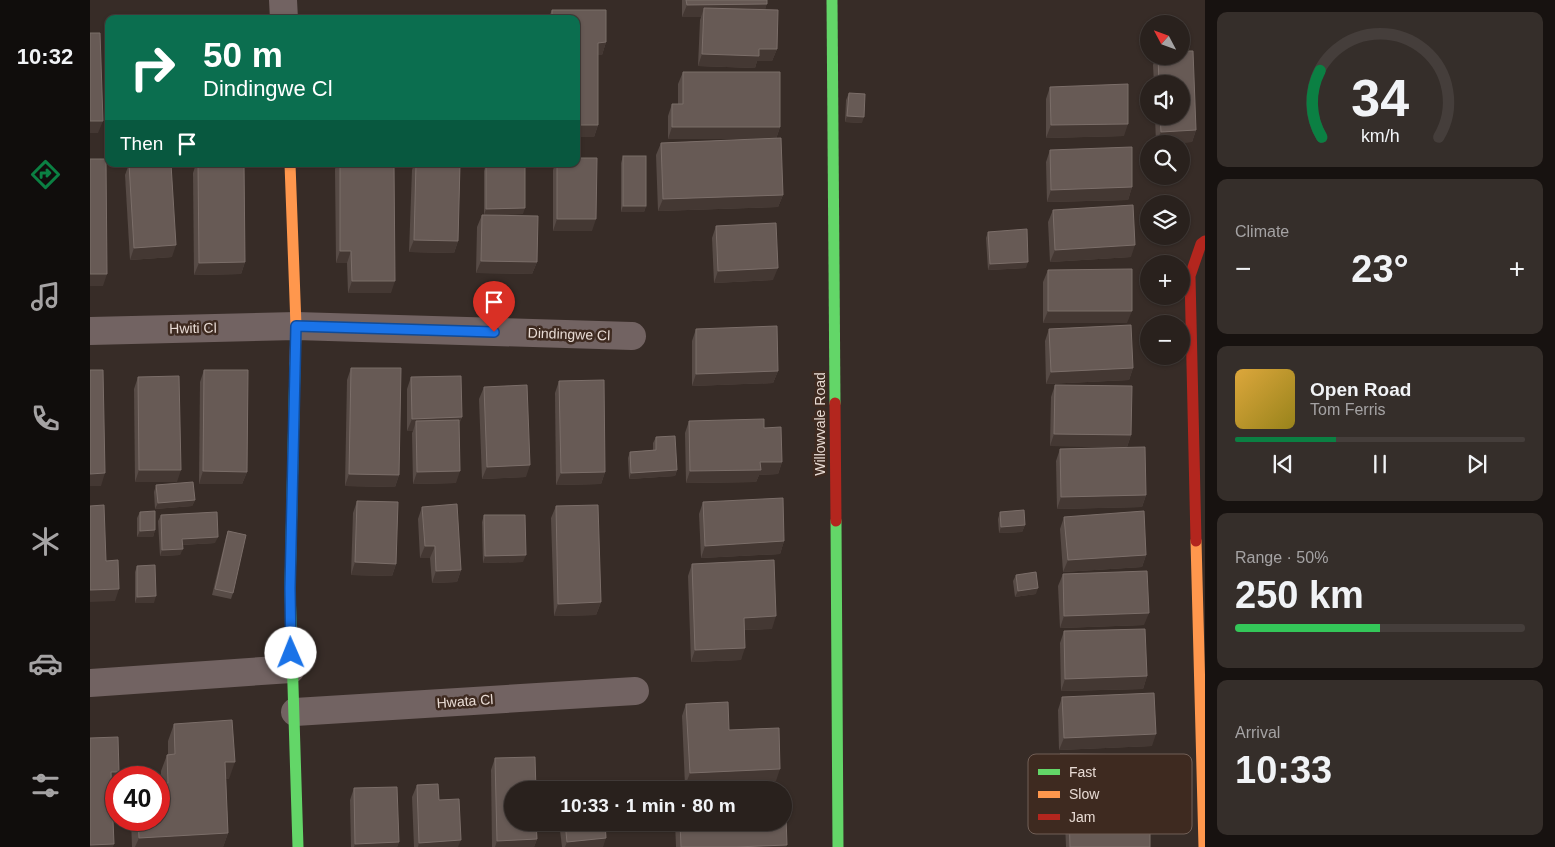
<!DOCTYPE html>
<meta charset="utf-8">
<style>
:root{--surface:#29211d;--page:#352e2a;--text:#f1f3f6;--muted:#a5a3a4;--line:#453e3b;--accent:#0b8043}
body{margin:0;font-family:Arial,sans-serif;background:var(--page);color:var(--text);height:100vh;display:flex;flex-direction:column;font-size:19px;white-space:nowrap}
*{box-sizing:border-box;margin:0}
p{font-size:16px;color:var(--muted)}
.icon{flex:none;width:28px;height:28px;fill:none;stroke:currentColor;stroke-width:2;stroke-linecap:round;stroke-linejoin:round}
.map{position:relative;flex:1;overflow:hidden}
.side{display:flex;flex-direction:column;gap:12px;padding:12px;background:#171210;width:350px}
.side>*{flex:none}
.top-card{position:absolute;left:15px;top:15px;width:475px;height:152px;border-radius:10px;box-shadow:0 1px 4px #0004,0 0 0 1px var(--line);background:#0b6e4f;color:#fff;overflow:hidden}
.needle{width:32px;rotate:311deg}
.controls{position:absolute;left:1050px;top:15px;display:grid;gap:10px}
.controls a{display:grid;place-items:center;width:50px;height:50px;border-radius:50%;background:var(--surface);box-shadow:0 1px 4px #0004,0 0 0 1px var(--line);font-size:25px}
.speed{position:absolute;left:15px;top:766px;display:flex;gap:10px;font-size:25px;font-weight:700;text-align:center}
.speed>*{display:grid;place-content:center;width:65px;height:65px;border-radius:50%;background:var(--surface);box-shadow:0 1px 4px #0004,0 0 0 1px var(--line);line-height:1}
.speed .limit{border:8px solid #d22;background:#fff;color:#111}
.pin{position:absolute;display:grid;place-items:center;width:42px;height:42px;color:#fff;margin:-51px -21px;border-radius:50% 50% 50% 0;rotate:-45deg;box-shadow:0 0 5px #0007}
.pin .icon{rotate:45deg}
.me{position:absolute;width:55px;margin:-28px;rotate:359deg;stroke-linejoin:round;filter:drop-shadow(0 0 4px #0008)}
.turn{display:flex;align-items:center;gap:18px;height:105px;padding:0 15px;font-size:22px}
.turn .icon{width:65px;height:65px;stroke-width:2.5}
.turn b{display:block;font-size:35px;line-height:42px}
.then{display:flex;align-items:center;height:48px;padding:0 15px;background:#0003;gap:10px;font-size:19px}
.big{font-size:38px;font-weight:700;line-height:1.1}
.side .card{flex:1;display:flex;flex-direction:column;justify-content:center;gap:8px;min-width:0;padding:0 18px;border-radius:10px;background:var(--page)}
.side .dial{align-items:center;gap:0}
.dial svg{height:130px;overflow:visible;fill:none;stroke:var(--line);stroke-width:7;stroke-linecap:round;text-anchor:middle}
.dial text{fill:var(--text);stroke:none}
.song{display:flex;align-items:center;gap:15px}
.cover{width:60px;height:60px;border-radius:8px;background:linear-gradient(135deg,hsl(40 70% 55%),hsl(50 70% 35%))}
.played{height:5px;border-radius:2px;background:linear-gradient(90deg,var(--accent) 35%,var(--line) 35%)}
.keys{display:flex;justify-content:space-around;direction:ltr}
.heat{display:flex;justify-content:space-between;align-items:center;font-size:28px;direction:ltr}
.charge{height:8px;border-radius:4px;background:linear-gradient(90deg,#34c759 50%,var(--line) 0)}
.trip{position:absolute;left:414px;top:781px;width:288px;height:50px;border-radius:25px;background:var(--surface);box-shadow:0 1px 4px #0004,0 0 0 1px var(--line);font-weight:700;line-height:50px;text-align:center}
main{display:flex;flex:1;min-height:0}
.tabs{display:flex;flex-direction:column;width:90px;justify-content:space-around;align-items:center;background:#100d0c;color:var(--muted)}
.tabs .icon{width:35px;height:35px}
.tabs .active{color:var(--accent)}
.tabs b{font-size:22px;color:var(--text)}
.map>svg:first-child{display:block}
</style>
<main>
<nav class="tabs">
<b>10:32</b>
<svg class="icon active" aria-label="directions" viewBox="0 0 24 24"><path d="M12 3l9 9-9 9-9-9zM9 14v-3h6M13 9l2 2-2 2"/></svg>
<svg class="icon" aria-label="music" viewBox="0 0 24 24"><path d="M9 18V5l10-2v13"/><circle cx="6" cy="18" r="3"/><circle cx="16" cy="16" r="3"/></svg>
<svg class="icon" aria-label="phone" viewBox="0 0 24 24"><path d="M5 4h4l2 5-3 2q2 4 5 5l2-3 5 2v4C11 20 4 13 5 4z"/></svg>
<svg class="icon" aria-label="climate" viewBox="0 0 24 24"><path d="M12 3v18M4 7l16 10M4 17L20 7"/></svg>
<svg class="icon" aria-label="car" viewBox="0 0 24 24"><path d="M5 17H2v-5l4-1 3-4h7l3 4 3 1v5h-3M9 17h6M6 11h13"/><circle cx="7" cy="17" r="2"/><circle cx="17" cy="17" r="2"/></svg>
<svg class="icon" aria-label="filters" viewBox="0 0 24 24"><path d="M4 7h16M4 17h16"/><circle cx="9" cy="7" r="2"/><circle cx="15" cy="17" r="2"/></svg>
</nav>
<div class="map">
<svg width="1115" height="847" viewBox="0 0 1115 847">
<rect width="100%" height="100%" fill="#372c27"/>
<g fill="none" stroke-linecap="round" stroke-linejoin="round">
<g stroke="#726362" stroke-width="28">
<path d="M193,0L194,19"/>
<path d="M0,331L206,326L542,336"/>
<path d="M0,683L201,669"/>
<path d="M205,712L545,691"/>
</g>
<g stroke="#63d668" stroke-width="11">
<path d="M742,0L745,403"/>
<path d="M205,364L200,589L208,847"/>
<path d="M746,521L748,847"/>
</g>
<g stroke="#ff974d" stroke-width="11">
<path d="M200,164L206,326L205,364"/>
<path d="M1106,541L1114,847"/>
</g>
<g stroke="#b3261e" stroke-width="11">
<path d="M745,403L746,521"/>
<path d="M1106,541L1100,276L1111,244L1115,241"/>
</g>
</g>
<g fill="#574b46">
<path d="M592,0H677L675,10L687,49L682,61H667L665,68L608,66L610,20L611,17H592Z"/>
<path d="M462,10H516V42L512,55H508V125L504,137H486V19H458Z"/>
<path d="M1066,56H1091L1106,130L1102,142L1066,144L1065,116H1091V84H1064L1063,65Z"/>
<path d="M593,72L690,127L686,139L693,195L688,207L568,211L566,155L571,143L672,139H578V116L582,104H588V84Z"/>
<path d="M960,87L1034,136L956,138V99Z"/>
<path d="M759,93L772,123L755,122L756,100Z"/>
<path d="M960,150L1042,187L1038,200L957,202L956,162Z"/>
<path d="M533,156L556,206L554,212H531V163Z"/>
<path d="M39,164H81L82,257L40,260L35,175Z"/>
<path d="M106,164H154L155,262L151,274L104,275L103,173Z"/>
<path d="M247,164H304L301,293H258L257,263H246L245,169Z"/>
<path d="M324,164H370L368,241L364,253L319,252L322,170Z"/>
<path d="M396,164L433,214L405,215L447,262L442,274L386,273L387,227L392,215H394V171Z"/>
<path d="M465,164H486L502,231H463V170Z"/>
<path d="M963,210L1041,257L960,262L958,222Z"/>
<path d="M626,226L683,280L624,283L622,238Z"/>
<path d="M898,232L936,268L898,270L896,238Z"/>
<path d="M958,270L1037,323H953V282Z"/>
<path d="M606,329L688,371L683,383L602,386V341Z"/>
<path d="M959,329L1043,368L1039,380L956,384L955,341Z"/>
<path d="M261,368L309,475L305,487L255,486L257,380Z"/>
<path d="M114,370L157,472L152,484H109L110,382Z"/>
<path d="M48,377L87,482H45L44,389Z"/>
<path d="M321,377L372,417L369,424L366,483L323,484L322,433L323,431H317V389Z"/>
<path d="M469,381L515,472L511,484L466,485L465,393Z"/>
<path d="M965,385L1041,435L1037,447L960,446L961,397Z"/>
<path d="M394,387L436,477L392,479L389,399Z"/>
<path d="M599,421L674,428L692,462L688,474L669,475L666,482L596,483L595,433Z"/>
<path d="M566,437L587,470L585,476L539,479L538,458L540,452L563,450V443Z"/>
<path d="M970,449L1056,495L1052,507L967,509L966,461Z"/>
<path d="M66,485L105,500L102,506L65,509L64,492Z"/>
<path d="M267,501L306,564L302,576L261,575L263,513Z"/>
<path d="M613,502L694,541L690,554L611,558L609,514Z"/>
<path d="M466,506L511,602L506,615L464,616L461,518Z"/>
<path d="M332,507L371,570L367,582L342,583L340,558H330L328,519Z"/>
<path d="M50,512L65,530L63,537H47V518Z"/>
<path d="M910,512L935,525L932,532L909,533L908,519Z"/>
<path d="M71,515L125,543L92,545L90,555L70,556L68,521Z"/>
<path d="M394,515L433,562L393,563L392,522Z"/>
<path d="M974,517L1056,555L1052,567L973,572L970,529Z"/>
<path d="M138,531L143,593L141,599L122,595L136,537Z"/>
<path d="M602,564L682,629L655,630L651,660L601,662L598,576Z"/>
<path d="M47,566L64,603H45V572Z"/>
<path d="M973,574L1054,625L970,628L968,586Z"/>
<path d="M926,575L946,594L925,597L923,581Z"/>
<path d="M974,631L1057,676L1053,689L971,691L970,643Z"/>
<path d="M972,697L1062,746L969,750L968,710Z"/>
<path d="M596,704L639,730L686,781L595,786L592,716Z"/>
<path d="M84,724L139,779H136L138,833L133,847H42L41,820H69L71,783V771L77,755L78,754V741Z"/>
<path d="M970,754L1065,795L1060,807H966V766Z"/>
<path d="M405,758L447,839L444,847H402L401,770Z"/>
<path d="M327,785L349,800L368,847H324L322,797Z"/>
<path d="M264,788L309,842L307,847H261L260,800Z"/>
<path d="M979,811L1060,847H976L975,823Z"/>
<path d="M469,822H515L513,847H472Z"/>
<path d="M585,822H692L696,847H586Z"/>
</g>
<g fill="#443833">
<path d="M677,4L672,16L614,8L611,17H592L597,5Z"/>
<path d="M516,42L512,55H503L508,43Z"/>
<path d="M669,49H687L682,61H667L665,68L608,66L612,54Z"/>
<path d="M757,116L774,117L772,123L755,122Z"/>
<path d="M0,121H13L8,133H0Z"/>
<path d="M1038,124L1034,136L956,138L961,125Z"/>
<path d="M486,125H508L504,137H486Z"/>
<path d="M582,127H690L686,139H578Z"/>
<path d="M1106,130L1102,142L1066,144L1071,132Z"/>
<path d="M1042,187L1038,200L957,202L961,190Z"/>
<path d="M693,195L688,207L568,211L573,199Z"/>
<path d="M533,206H556L554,212H531Z"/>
<path d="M435,208L433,214L394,215L396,209Z"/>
<path d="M467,219H506L502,231H463Z"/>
<path d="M324,240L368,241L364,253L319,252Z"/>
<path d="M86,245L82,257L40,260L44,248Z"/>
<path d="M1045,245L1041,257L960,262L965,250Z"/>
<path d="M250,251H261L257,263H246Z"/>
<path d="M391,261L447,262L442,274L386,273Z"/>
<path d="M155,262L151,274L104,275L109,263Z"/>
<path d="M938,262L936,268L898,270L900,264Z"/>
<path d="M688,268L683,280L624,283L628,271Z"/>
<path d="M0,274H17L13,286H0Z"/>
<path d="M262,281H305L301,293H258Z"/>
<path d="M958,311H1042L1037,323H953Z"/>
<path d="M1043,368L1039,380L956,384L961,372Z"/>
<path d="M688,371L683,383L602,386L606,374Z"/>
<path d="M372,417L367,429L326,421L323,431H317L322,419Z"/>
<path d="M964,434L1041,435L1037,447L960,446Z"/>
<path d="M670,462H692L688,474L669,475L666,482L596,483L600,471Z"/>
<path d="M440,465L436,477L392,479L397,467Z"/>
<path d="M49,470H91L87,482H45Z"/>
<path d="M587,470L585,476L539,479L541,473Z"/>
<path d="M113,471L157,472L152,484H109Z"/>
<path d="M370,471L366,483L323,484L327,472Z"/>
<path d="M515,472L511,484L466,485L471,473Z"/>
<path d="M15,473L11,486H0V474Z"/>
<path d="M259,474L309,475L305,487L255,486Z"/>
<path d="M1056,495L1052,507L967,509L971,497Z"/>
<path d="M105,500L102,506L65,509L68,503Z"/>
<path d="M935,525L932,532L909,533L911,527Z"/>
<path d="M65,530L63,537H47L50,531Z"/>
<path d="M128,537L125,543L90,545L92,539Z"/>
<path d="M694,541L690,554L611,558L615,546Z"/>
<path d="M335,546H345L340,558H330Z"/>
<path d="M93,549L90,555L70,556L72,550Z"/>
<path d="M436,555L433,562L393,563L395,556Z"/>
<path d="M1056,555L1052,567L973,572L978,560Z"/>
<path d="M265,562L306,564L302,576L261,575Z"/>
<path d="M371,570L367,582L342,583L346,571Z"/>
<path d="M948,588L946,594L925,597L928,591Z"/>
<path d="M29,589L25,601L0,602V590Z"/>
<path d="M66,596L64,603H45L47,597Z"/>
<path d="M511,602L506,615L464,616L468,604Z"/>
<path d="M1059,613L1054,625L970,628L974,616Z"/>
<path d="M686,616L682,629L650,630L654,618Z"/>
<path d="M655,648L651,660L601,662L605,650Z"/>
<path d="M1057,676L1053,689L971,691L975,679Z"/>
<path d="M1066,734L1062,746L969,750L974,738Z"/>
<path d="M135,762H145L139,779H129Z"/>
<path d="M690,769L686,781L595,786L600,773Z"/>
<path d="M21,772H29L27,778H26L25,784H17Z"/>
<path d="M970,795H1065L1060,807H966Z"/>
<path d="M138,833L133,847H45L49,838Z"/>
<path d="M516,838L513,847H475L477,842Z"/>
<path d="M447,839L444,847H405L407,841Z"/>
<path d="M371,840L368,847H328L329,843Z"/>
<path d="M309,842L307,847H264L265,844Z"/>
<path d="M24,844L23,847H0V845Z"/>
<path d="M697,845L696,847H645Z"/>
</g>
<g fill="#675a55" stroke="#7b6e69">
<path d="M596,0H677V4L597,5Z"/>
<path d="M614,8L688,10L687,49H669V56L612,54Z"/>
<path d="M462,10H516V42L508,43V125H486V19H462Z"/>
<rect x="258" y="16" width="48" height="3"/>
<path d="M377,17V19H323V18Z"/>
<path d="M0,33H10L13,121H0Z"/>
<path d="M1091,51H1103L1106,130L1071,132L1070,116H1091V84H1069L1068,56H1091Z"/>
<path d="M593,72H690V127H582V104H593Z"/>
<path d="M1038,84V124L961,125L960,87Z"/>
<path d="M759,93L775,94L774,117L757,116Z"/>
<path d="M691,138L693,195L573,199L571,143Z"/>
<path d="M1042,147V187L961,190L960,150Z"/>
<rect x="533" y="156" width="23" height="50"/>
<path d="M486,158H507L506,219H467V164H486Z"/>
<path d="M0,159H16L17,274H0Z"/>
<path d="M39,164H81L86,245L44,248Z"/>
<path d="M108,164H154L155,262L109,263Z"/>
<path d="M250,164H304L305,281H262L261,251H250Z"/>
<path d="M326,164H370L368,241L324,240Z"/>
<path d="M396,164H435V208L396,209Z"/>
<path d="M1043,205L1045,245L965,250L963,210Z"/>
<path d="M392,215L448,216L447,262L391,261Z"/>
<path d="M686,223L688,268L628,271L626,226Z"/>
<path d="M937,229L938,262L900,264L898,232Z"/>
<path d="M1042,269V311H958V270Z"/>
<path d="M1041,325L1043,368L961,372L959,329Z"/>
<path d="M687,326L688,371L606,374V329Z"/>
<path d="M261,368H311L309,475L259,474Z"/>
<path d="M0,370H13L15,473L0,474Z"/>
<path d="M114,370H158L157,472L113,471Z"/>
<path d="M89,376L91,470H49L48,377Z"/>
<path d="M371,376L372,417L322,419L321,377Z"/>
<path d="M514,380L515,472L471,473L469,381Z"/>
<path d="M437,385L440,465L397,467L394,387Z"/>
<path d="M965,385L1042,386L1041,435L964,434Z"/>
<path d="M674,419V428L691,427L692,462H670L671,470L600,471L599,421Z"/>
<path d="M369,420L370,471L327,472L326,421Z"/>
<path d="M585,436L587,470L541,473L540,452L566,450V437Z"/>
<path d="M1055,447L1056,495L971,497L970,449Z"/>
<path d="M103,482L105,500L68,503L66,485Z"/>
<path d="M693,498L694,541L615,546L613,502Z"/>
<path d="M267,501L308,502L306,564L265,562Z"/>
<path d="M367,504L371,570L346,571L345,546H335L332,507Z"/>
<path d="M14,505L16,561L28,560L29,589L0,590V506Z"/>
<path d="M508,505L511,602L468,604L466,506Z"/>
<path d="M934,510L935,525L911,527L910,512Z"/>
<path d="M65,511V530L50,531V512Z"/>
<path d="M1054,511L1056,555L978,560L974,517Z"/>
<path d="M127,512L128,537L92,539L93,549L72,550L71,515Z"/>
<path d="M394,515H435L436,555L395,556Z"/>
<path d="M138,531L156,535L143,593L125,589Z"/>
<path d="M684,560L686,616L654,618L655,648L605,650L602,564Z"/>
<path d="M65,565L66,596L47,597V566Z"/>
<path d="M1057,571L1059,613L974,616L973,574Z"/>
<path d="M946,572L948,588L928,591L926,575Z"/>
<path d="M1055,629L1057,676L975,679L974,631Z"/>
<path d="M1064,693L1066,734L974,738L972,697Z"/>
<path d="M638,702L639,730L689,728L690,769L600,773L596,704Z"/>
<path d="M142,720L145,762H135L138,833L49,838L48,820H69V783H78L77,755L85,754L84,724Z"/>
<path d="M28,737L29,772H21L24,844L0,845V738Z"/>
<path d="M970,754L1065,755V795H970Z"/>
<path d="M445,757L446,790H422V822H446L447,839L407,841L405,758Z"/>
<path d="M492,783V790H471V785Z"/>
<path d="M348,784L349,800L369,799L371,840L329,843L327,785Z"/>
<path d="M307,787L309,842L265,844L264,788Z"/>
<path d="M695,789L697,845L645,847H591L590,822H692V790H664Z"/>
<path d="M1060,809V847H980L979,811Z"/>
<path d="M475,822H515L516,838L477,842Z"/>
</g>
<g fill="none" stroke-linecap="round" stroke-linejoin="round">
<defs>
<path id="route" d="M201,653L200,588L206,326L404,332"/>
</defs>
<use href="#route" stroke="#114b97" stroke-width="12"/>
<use href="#route" stroke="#1a73e8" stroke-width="9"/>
</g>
<g text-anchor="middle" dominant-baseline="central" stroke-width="5" stroke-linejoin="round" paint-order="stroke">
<g font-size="14" fill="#e8dbd4" stroke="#3e2a20">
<text transform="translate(103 328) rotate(-1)">Hwiti Cl</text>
<text transform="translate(479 334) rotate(2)">Dindingwe Cl</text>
<text transform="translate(730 424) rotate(-90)">Willowvale Road</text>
<text transform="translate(375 701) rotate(-4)">Hwata Cl</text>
</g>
</g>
<rect x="938" y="754" width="164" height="80" rx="8" fill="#3e2a20" stroke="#715f56" stroke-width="1"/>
<rect x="948" y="769" width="22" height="6" fill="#63d668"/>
<rect x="948" y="791" width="22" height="7" fill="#ff974d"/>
<rect x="948" y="814" width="22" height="6" fill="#b3261e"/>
<g font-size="14" fill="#e8dbd4">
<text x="979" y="777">Fast</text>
<text x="979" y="799">Slow</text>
<text x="979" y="822">Jam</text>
</g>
</svg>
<div class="controls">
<a><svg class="needle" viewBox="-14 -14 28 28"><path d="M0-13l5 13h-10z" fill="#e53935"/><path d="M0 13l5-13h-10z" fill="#a5a3a4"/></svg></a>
<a><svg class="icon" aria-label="sound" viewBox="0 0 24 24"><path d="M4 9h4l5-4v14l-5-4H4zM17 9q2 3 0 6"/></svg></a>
<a><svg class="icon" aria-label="search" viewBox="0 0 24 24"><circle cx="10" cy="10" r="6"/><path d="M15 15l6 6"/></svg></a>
<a><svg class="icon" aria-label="layers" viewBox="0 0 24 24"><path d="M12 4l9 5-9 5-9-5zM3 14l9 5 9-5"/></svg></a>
<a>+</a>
<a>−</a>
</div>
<div class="speed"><div class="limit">40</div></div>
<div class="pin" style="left:404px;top:332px;background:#d93025"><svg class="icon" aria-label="arrive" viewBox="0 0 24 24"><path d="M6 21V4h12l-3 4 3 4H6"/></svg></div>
<svg class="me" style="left:201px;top:653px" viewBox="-20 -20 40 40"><circle r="19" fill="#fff"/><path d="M0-13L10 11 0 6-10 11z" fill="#1a73e8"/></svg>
<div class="trip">10:33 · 1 min · 80 m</div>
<div class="top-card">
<div class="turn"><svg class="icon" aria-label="right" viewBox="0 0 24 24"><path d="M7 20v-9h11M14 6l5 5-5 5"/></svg><div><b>50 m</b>Dindingwe Cl</div></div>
<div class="then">Then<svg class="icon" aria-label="arrive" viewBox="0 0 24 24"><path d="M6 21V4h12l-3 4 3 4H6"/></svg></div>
</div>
</div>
<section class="side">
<div class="card dial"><svg viewBox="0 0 100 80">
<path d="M14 69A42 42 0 1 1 86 69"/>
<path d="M14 69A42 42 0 0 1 13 28" stroke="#0b8043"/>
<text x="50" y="56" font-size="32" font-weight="700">34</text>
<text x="50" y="72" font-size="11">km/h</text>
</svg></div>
<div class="card"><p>Climate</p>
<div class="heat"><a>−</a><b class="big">23°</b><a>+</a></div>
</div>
<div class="card">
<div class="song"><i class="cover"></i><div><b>Open Road</b><p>Tom Ferris</p></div></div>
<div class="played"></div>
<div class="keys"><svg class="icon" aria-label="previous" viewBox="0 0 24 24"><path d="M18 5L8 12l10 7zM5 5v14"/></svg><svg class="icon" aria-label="pause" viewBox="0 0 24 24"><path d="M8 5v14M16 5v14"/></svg><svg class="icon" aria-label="next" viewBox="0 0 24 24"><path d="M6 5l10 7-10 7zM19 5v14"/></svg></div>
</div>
<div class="card"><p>Range · 50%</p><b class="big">250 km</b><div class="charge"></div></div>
<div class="card"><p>Arrival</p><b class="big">10:33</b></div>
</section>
</main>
